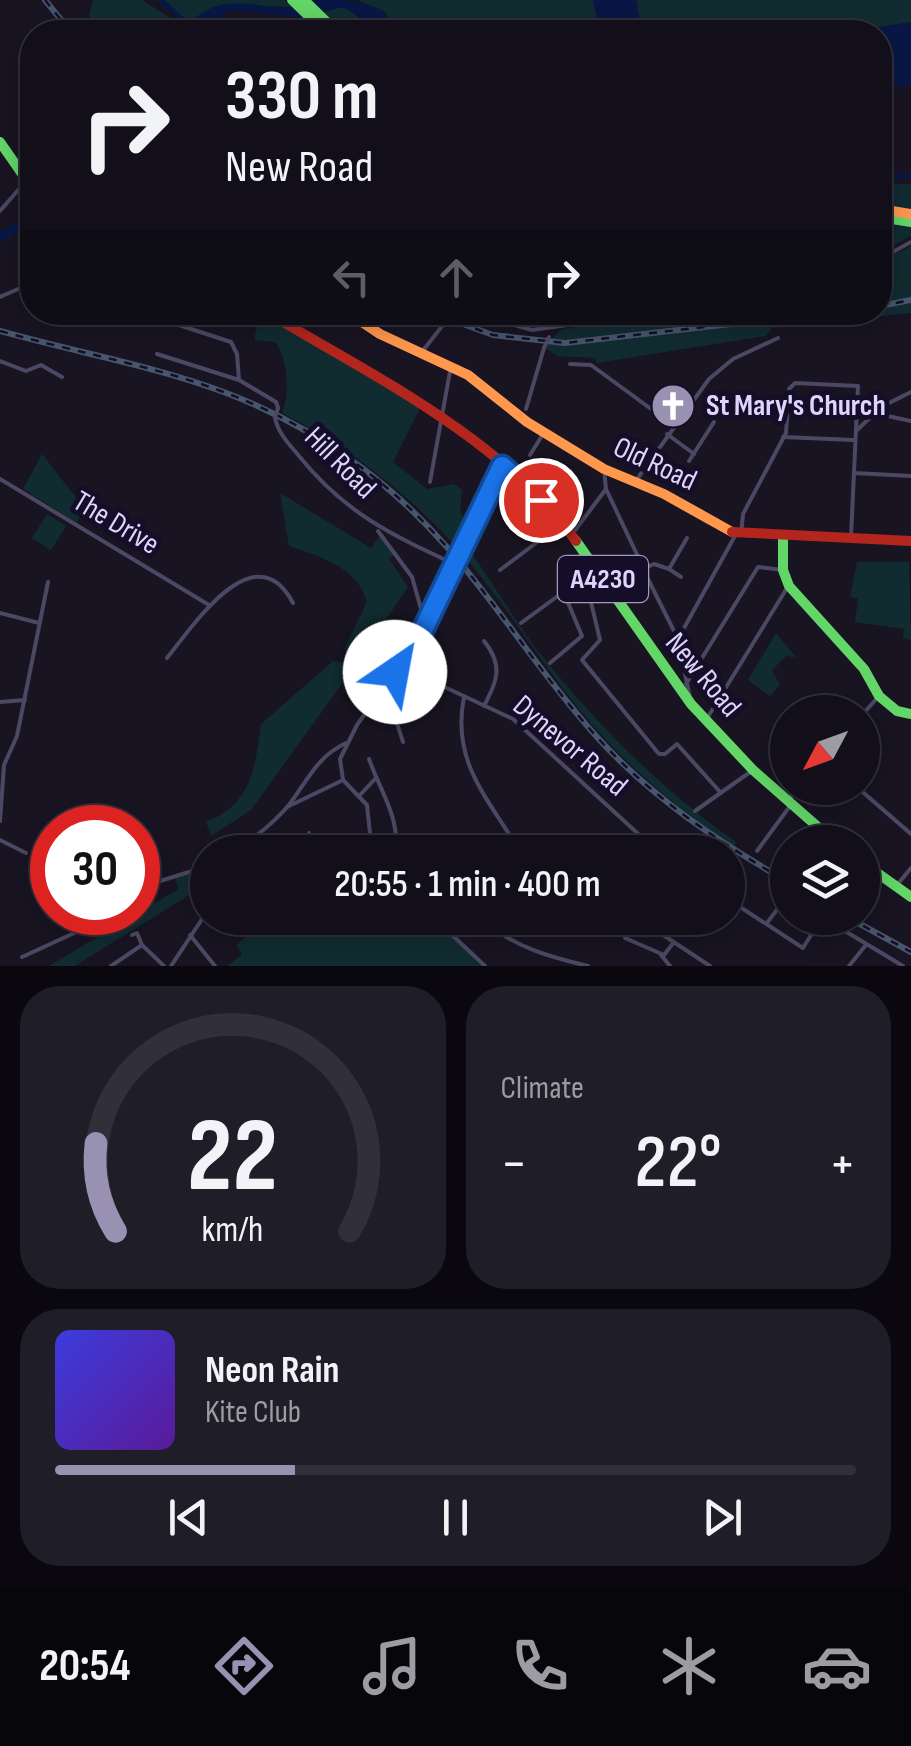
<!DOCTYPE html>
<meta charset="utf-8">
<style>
:root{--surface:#120f1a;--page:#1f1d27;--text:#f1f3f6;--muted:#9c9ca2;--line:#312f39;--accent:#9991b2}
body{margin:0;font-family:"Sofia Sans Condensed",sans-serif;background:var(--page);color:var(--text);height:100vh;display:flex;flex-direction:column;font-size:38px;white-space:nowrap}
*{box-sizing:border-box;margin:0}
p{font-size:32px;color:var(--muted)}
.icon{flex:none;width:55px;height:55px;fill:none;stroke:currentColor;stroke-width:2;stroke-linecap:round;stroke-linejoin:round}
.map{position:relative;height:966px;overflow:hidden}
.panel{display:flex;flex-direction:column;gap:20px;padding:20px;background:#0a080e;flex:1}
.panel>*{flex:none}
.hud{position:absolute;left:20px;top:20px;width:872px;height:305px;border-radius:40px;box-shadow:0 5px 25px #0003,0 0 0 2px var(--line);background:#120f1a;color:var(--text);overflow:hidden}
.needle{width:65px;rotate:229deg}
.controls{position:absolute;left:770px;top:695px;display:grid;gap:20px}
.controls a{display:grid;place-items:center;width:110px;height:110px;border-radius:50%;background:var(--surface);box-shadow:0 5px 25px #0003,0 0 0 2px var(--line);font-size:50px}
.speed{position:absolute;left:30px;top:805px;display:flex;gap:20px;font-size:50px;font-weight:700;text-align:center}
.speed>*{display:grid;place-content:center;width:130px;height:130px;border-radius:50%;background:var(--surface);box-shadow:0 5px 25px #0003,0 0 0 2px var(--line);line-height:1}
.speed .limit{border:15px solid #d22;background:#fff;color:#111}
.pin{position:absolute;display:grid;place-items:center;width:85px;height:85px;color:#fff;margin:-42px;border:5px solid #fff;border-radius:50%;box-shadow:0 2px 10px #0007}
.me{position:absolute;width:110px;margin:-55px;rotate:33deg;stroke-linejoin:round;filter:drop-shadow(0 0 8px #0008)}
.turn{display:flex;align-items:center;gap:35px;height:210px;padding:0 40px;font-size:45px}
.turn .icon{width:130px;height:130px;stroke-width:2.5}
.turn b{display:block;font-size:70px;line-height:85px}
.lanes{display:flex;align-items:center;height:95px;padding:0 40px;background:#0003;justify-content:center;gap:50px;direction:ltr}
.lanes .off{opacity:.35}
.big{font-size:75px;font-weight:600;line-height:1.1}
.panel .tile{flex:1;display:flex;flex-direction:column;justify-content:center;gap:15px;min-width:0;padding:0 35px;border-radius:40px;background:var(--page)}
.panel .dial{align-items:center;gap:0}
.dial svg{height:260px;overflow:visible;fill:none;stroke:var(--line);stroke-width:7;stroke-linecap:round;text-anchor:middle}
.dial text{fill:var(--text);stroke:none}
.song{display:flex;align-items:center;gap:30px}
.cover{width:120px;height:120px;border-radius:15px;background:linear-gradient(135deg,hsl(240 70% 55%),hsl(270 70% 35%))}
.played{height:10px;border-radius:5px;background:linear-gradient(90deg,var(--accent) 30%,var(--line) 30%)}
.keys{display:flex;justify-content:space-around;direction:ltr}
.heat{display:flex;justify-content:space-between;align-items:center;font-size:55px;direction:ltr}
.panel .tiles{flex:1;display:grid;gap:20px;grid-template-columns:1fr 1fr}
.tile:last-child{grid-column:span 2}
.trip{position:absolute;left:190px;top:835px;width:555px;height:100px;border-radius:50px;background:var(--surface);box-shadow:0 5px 25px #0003,0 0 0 2px var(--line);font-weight:600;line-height:100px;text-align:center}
.tab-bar{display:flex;height:160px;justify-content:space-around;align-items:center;background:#07060a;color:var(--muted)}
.tab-bar .icon{width:70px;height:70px}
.tab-bar .selected{color:var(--accent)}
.tab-bar b{font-size:45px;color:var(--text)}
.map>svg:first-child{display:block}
</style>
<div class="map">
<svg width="911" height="966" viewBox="0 0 911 966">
<rect width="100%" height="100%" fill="#181422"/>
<g fill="#112c31">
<path d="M93,0H142L193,32H102L89,16Z"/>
<path d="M163,0H285L291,7C256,7 211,0 190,25Z"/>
<path d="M357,0H593L600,32H397L385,12Z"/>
<path d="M636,0H911V22L852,32H653L639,18Z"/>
<path d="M334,8H348L375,32H342L321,12Z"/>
<path d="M880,87H885L888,171L880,173Z"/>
<path d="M880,184H911V209L880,204Z"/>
<path d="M880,221L911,225V236L880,253Z"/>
<path d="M911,246V298L880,304V262Z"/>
<path d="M911,303V313L772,328L766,336L596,363L595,358L558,356L546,349L548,344L880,312V308Z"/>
<path d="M260,313L416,402L419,410L393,462L427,489L454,484L462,490L460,510L470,529L463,542C493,581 516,625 547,662C601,729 666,793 736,842L734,846C687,815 643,780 605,739C560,691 526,634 485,582C431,511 361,454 282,413C290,395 288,357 275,342L254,340Z"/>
<path d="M487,313H548L547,326L494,321Z"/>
<path d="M550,313H632L549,326Z"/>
<path d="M677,313H820L549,341L562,329Z"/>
<path d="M42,454L77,499L82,512L77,523L23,489Z"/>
<path d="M506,476L533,499L530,502L508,490L495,498L480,520L502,477Z"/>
<path d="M280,493L371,548L381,534L397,553L389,559L408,587L360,658L344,649L367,602C358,567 319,556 289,546Z"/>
<path d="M47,514L66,526L51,550L32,538Z"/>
<path d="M857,562H909L911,640L903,638L904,629L855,622L858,599L850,597Z"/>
<path d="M776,633L796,657L786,656L772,670L780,685L770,696L748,680Z"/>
<path d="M333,661L357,663L251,810L211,836L206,822C252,804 255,768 261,724Z"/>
<path d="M207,866V884L75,966H49L178,889L175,877Z"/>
<path d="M339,918H434L485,966H227L242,955L236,945L257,929Z"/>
</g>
<g fill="#081745">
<path d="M320,0C349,0 388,0 397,32H375L365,20L343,7L303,18L230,10L200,32L190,25C207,0 240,1 270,7C287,10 304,4 320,0Z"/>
<path d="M593,0H636L639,18L653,32H600Z"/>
<path d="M911,22V85L880,87V32H852Z"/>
</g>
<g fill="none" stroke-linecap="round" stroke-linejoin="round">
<g stroke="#081745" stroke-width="5">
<path d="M161,0L196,32"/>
<path d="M880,176H911"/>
</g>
<path stroke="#081745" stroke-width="9" d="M0,237L32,219"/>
<g stroke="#4c4863" stroke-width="4">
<path d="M0,211L26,181"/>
<path d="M880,259L911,242"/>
<path d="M0,297L32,283"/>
<path d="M139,312L231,342L237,354L239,380L276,402L278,408"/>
<path d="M290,312L341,321L348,316"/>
<path d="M405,312L406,313"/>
<path d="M466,312L532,330L659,312"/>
<path d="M167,321L204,320"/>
<path d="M362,323L368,312"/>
<path d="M421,353L443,325"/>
<path d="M157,354L239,380"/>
<path d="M0,361L26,371L41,365L62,377"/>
<path d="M570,364L591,365L673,425"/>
<path d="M526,409L544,348"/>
<path d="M874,413L911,421"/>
<path d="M275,417C277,432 289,444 299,456C345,513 390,534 454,564"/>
<path d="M856,431L881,407L911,392"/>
<path d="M667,434L694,454"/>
<path d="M783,437L853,440"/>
<path d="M530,455L543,434"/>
<path d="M689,461L714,422"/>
<path d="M604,469L606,489L641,563"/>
<path d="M854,473L911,476"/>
<path d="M0,479L209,605"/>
<path d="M430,482L451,366"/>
<path d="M635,482L709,379L733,359L778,338"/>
<path d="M378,531L412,577L425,623"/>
<path d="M573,533L606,489"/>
<path d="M741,535L743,514L786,433L789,389L795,383L858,386L851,537"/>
<path d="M687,538L669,569L654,564L643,569L678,639L690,698"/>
<path d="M669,569L681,577"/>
<path d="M500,570L560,525"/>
<path d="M592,570L590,598L600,640L582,660L659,754H665L677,744L721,793"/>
<path d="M0,613L39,623"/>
<path d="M521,623L592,571"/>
<path d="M420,636L436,683L513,719L658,852"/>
<path d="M678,639L736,534"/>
<path d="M423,645L458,579"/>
<path d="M167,658C193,626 255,531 293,603"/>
<path d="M550,663L582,636L564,593"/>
<path d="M686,684L758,567L783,570"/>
<path d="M464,697C451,762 488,798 519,850"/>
<path d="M0,702L25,700"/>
<path d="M484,706C497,680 504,666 484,641"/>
<path d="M862,715L879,696"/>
<path d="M706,720L787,588"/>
<path d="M403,742L395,717L428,672"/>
<path d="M369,759C381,793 399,815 396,852"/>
<path d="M858,788L911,834"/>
<path d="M360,795L376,778"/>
<path d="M789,799L798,788"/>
<path d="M287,807L341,781"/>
<path d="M695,811L753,770"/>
<path d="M0,821L4,765L17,736L48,582"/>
<path d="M309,833L312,852"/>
<path d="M577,837L594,852"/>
<path d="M447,839L537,852"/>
<path d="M0,840L26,853"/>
<path d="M757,851L790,806"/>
<path d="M234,852C253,839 273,824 288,806C307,782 316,757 346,743"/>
<path d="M372,852L367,805L343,780L340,759L357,725L420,636L502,466"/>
<path d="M897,885L911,868"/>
<path d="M138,888L208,866"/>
<path d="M728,899L803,948L819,922L825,919L903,966"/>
<path d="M130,912L131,915"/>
<path d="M434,918L485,966"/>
<path d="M486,918L487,924C518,948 550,957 588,966"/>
<path d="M547,918H552"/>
<path d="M583,918L596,922"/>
<path d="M647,918L660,933L710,966"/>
<path d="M767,923L788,895"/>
<path d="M132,935L137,933L142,945"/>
<path d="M190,935L215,966"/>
<path d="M625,938L664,955L674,942"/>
<path d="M661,955L670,966"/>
<path d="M22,957L120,912"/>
<path d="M111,966L142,945L164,966"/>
<path d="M171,966L208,910"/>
<path d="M849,966L865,946"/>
</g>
<g stroke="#63d668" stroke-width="10">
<path d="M292,0L325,32"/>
<path d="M304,0L337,32"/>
<path d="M0,142L32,188"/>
<path d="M880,217L911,222"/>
<path d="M783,538V570L789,586L864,669L879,696L897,711L911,714"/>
<path d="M576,541L691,704L753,770L835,842"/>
<path d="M862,862L911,897"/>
</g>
<g stroke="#ff974d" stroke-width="10">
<path d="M880,209L911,214"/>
<path d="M347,312L380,334L468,375L527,422L604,469L664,494L732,532"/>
</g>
<g stroke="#b3261e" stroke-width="10">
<path d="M266,312C372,375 503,439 576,541"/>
<path d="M732,532L911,541"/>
</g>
<defs>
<g id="rail">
<path d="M45,0L71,32"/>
<path d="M880,306L911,300"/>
<path d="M430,312L493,335L565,343L835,312"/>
<path d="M0,331C137,369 237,376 358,465C466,544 511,641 596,736C651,797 717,841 788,882"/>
<path d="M849,918L911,952"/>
</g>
</defs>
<use href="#rail" stroke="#46566d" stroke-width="6"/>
<use href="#rail" stroke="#150e28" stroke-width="2.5" stroke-dasharray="8" stroke-linecap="butt"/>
<g stroke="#4c4863" stroke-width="4">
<path d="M544,348L549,337"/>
<path d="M275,417L278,408"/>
</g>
</g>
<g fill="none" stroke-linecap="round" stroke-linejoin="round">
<defs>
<path id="route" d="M395,672L420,636L502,466L541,500"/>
</defs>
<use href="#route" stroke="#114b97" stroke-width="25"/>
<use href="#route" stroke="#1a73e8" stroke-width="18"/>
</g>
<defs>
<symbol id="church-disc" viewBox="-11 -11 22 22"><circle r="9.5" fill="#9991b2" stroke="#150e28"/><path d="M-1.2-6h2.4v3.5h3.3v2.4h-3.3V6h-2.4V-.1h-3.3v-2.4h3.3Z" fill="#fff"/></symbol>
</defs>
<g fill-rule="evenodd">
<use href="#church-disc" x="648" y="381" width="50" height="50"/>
</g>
<g text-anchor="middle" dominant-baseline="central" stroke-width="10" stroke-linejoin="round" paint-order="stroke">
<rect fill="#150e28" stroke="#a299be" stroke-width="2.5" x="558" y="556" width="90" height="46" rx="8"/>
<g font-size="28" font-weight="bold" fill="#ded5ff">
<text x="603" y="579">A4230</text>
</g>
<g font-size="30" font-weight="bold" fill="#ded5ff" stroke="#150e28" text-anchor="start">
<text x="706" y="406">St Mary's Church</text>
</g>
<g font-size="30" fill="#ded5ff" stroke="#150e28">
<text transform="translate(340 463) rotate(45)">Hill Road</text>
<text transform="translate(655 464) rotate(25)">Old Road</text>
<text transform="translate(116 523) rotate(31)">The Drive</text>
<text transform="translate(703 675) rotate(50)">New Road</text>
<text transform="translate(570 746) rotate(40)">Dynevor Road</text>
</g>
</g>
</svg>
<div class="controls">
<a><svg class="needle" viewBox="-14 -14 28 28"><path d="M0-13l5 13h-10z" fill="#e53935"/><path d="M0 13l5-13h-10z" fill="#9c9ca2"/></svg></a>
<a><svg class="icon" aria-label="layers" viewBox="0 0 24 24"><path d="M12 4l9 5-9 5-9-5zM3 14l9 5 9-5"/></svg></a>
</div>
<div class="speed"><div class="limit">30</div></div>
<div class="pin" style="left:541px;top:500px;background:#d93025"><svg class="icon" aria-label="arrive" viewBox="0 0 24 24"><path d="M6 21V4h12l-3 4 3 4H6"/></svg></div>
<svg class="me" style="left:395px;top:672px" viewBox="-20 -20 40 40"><circle r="19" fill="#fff"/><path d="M0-13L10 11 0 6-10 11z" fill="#1a73e8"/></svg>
<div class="trip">20:55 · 1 min · 400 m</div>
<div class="hud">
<div class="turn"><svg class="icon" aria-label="right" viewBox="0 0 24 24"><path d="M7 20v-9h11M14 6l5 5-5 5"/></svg><div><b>330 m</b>New Road</div></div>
<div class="lanes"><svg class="icon off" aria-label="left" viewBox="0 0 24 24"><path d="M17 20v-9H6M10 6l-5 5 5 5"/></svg><svg class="icon off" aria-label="ahead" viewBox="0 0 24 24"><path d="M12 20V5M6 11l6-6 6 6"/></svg><svg class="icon" aria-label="right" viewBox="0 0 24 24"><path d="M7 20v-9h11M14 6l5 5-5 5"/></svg></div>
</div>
</div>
<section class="panel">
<div class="tiles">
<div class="tile dial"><svg viewBox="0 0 100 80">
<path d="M14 69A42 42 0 1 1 86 69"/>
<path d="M14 69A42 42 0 0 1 8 42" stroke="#9991b2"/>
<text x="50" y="56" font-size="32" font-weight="700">22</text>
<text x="50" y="72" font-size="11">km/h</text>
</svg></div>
<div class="tile"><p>Climate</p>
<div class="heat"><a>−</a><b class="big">22°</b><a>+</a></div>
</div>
<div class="tile">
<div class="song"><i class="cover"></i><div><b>Neon Rain</b><p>Kite Club</p></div></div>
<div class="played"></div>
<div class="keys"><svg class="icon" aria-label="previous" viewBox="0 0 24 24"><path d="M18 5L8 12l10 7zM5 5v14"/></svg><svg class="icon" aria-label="pause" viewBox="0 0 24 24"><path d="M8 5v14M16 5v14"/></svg><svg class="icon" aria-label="next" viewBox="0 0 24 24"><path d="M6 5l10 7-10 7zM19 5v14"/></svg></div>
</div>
</div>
</section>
<nav class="tab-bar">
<b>20:54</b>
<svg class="icon selected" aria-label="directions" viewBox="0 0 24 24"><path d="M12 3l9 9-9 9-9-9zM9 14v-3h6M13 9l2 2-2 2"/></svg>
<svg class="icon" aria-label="music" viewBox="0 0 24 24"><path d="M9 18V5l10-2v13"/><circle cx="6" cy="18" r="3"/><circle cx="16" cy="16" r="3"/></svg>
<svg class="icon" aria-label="phone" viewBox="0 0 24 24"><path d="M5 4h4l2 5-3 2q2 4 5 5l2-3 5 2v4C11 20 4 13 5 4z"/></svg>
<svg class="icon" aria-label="climate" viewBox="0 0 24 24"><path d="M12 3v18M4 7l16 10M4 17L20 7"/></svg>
<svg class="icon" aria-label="car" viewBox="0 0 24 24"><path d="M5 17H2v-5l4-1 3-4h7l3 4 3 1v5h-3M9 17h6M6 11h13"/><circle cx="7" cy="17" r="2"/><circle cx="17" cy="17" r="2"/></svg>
</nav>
